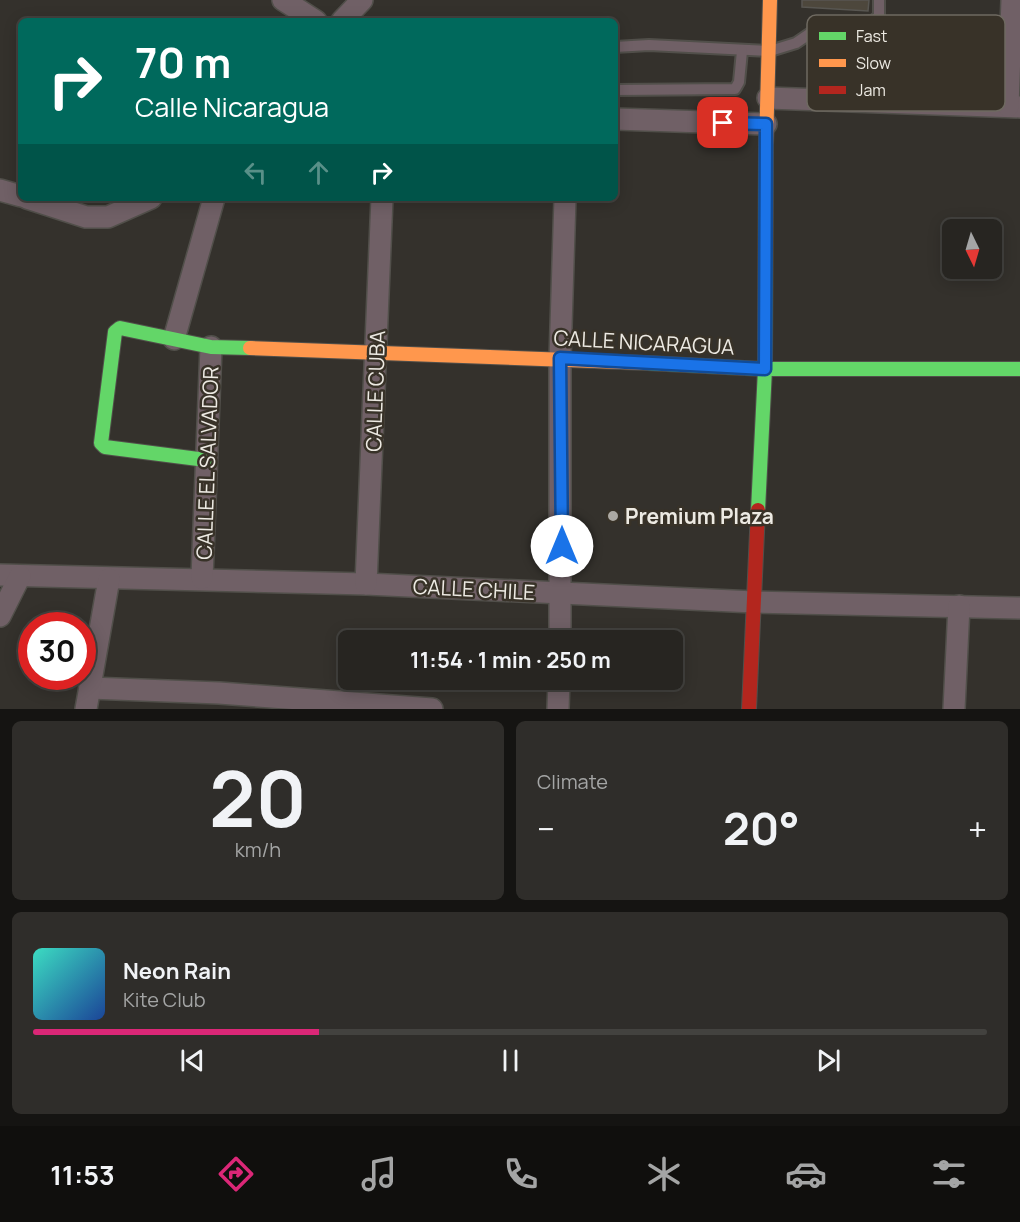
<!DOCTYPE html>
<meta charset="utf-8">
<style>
:root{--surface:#272521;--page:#2f2d2a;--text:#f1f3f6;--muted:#a4a5a5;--line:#43423f;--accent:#db2777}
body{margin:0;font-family:Manrope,sans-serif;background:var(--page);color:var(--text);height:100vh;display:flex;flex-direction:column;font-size:22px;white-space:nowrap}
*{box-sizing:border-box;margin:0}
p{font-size:20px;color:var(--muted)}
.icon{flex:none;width:33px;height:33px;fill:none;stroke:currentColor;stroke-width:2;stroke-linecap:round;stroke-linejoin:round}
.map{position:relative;height:709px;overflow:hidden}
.drawer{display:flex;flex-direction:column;gap:12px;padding:12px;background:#151412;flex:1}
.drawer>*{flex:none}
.guide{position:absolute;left:18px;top:18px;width:600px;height:183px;border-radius:9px;box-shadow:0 3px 15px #0003,0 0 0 2px var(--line);background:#00695c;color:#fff;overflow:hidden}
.needle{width:39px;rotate:175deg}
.buttons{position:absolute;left:942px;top:219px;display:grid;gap:12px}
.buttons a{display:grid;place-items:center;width:60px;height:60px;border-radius:9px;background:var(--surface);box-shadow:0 3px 15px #0003,0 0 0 2px var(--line);font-size:30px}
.speed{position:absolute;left:18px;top:612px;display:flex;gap:12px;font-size:30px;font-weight:700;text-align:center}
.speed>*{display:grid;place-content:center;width:78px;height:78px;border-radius:50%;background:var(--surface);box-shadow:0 3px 15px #0003,0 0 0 2px var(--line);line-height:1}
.speed .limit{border:9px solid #d22;background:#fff;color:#111}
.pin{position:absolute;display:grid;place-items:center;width:51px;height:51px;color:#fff;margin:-26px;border-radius:12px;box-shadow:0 3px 9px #0006}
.me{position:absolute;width:66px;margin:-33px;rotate:0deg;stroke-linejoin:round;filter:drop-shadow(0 0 4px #0008)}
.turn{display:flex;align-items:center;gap:21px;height:126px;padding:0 18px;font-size:27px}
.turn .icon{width:78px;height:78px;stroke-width:2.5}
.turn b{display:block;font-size:42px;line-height:51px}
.lanes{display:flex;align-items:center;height:57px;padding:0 18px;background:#0003;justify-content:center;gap:30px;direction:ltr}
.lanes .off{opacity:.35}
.big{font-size:45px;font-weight:700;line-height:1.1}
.drawer .tile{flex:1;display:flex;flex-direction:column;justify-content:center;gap:9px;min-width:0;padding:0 21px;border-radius:9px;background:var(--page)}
.drawer .dial{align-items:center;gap:0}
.dial b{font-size:78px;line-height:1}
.song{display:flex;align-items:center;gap:18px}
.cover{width:72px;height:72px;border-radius:9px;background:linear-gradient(135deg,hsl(170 70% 55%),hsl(220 70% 35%))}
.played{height:6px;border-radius:3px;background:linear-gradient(90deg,var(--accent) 30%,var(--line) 30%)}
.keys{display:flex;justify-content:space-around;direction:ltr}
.heat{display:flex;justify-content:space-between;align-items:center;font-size:33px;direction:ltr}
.drawer .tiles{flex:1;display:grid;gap:12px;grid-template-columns:1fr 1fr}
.tile:last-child{grid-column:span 2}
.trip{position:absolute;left:338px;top:630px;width:345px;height:60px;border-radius:9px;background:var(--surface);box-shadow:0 3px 15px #0003,0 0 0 2px var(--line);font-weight:700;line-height:60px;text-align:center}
.tabs{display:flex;height:96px;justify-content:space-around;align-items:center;background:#100f0d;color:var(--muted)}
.tabs .icon{width:42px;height:42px}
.tabs .current{color:var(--accent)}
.tabs b{font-size:27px;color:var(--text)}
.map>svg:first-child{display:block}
</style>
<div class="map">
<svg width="1020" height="709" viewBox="0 0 1020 709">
<rect width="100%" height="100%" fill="#34312c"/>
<path fill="#4d473c" stroke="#585651" stroke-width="1.5" d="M802,0H869L868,11L802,7Z"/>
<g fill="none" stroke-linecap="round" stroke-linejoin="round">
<defs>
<g id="lane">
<path d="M615,47L649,45L770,51L796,43L815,30L832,24L873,21L879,16V0"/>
<path d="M615,90L735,89L739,82L742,51"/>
</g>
<g id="street">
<path d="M283,0L316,21"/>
<path d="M342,21L362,0"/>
<path d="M768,98L1020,107"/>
<path d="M1008,106L1012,0"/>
<path d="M615,119L766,124"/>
<path d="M0,190L21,196"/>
<path d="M27,198L86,217H108L151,198"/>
<path d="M174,339L214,198"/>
<path d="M0,575L366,584L754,602L1020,608"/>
<path d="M202,578L211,347"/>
<path d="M366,584L382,198"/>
<path d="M0,616L20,576"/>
<path d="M560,640V359L565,198"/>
<path d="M90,688L219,693L432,709"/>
<path d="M86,709L109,579"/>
<path d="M558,709L559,680"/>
<path d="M954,709L959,606"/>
</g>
<g id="fast">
<path d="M647,363L765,369H1020"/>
<path d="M206,460L105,447L101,443L115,332L120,328L211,347L250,348"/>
<path d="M758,510L765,369L766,145"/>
</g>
<g id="slow">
<path d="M766,145L770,0"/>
<path d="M250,348L647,363"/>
</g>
<path id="jam" d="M749,709L758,510"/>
</defs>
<use href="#lane" stroke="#514f4a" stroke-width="14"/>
<use href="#street" stroke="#514f4a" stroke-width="24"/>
<use href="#fast" stroke="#514f4a" stroke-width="16"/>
<use href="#slow" stroke="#514f4a" stroke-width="16"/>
<use href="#jam" stroke="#514f4a" stroke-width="16"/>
<use href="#lane" stroke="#706066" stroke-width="10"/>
<use href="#street" stroke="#706066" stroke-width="21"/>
<use href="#fast" stroke="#63d668" stroke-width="14"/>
<use href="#slow" stroke="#ff974d" stroke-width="14"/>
<use href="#jam" stroke="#b3261e" stroke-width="14"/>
</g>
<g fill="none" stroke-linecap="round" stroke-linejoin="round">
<defs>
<path id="route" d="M562,546L560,358L765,369L766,124L723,123"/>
</defs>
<use href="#route" stroke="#114b97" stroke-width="15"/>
<use href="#route" stroke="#1a73e8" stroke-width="10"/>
</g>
<circle fill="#aca9a3" stroke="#383228" stroke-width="2" cx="613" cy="516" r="6"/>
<g text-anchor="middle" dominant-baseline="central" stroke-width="5" stroke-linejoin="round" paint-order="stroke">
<g font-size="21" fill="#edeae3" stroke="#383228">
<text transform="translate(644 342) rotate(3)">CALLE NICARAGUA</text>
<text transform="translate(375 391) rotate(-88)">CALLE CUBA</text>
<text transform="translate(207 463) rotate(-88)">CALLE EL SALVADOR</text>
<text transform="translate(474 589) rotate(3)">CALLE CHILE</text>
</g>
<g font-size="21" font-weight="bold" fill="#edeae3" stroke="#383228" text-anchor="start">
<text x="625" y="516">Premium Plaza</text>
</g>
</g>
<rect x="807" y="15" width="198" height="96" rx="9" fill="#383228" stroke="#6e6960" stroke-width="1.5"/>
<rect x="819" y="32" width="27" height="8" fill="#63d668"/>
<rect x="819" y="59" width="27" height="8" fill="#ff974d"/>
<rect x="819" y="86" width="27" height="8" fill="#b3261e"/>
<g font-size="16" fill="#edeae3">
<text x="856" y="42">Fast</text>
<text x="856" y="69">Slow</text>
<text x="856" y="96">Jam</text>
</g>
</svg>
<div class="buttons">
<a><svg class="needle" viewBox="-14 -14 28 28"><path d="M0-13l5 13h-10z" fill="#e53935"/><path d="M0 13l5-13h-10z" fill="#a4a5a5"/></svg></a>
</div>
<div class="speed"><div class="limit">30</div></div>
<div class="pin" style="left:723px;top:123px;background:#d93025"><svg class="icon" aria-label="arrive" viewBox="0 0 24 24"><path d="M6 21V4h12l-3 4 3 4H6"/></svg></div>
<svg class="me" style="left:562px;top:546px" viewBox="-20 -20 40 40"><circle r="19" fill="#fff"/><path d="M0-13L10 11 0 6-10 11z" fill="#1a73e8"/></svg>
<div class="trip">11:54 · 1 min · 250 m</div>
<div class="guide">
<div class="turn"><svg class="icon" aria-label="right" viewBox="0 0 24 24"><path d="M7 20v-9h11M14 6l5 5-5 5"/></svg><div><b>70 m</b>Calle Nicaragua</div></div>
<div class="lanes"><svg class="icon off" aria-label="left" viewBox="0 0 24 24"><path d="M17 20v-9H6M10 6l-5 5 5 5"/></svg><svg class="icon off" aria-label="ahead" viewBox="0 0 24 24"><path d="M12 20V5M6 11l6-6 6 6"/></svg><svg class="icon" aria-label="right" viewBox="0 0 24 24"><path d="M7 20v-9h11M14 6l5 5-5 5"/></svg></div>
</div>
</div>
<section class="drawer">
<div class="tiles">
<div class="tile dial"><b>20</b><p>km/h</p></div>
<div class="tile"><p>Climate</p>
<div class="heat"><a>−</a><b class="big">20°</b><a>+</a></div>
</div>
<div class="tile">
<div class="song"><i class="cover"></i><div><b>Neon Rain</b><p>Kite Club</p></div></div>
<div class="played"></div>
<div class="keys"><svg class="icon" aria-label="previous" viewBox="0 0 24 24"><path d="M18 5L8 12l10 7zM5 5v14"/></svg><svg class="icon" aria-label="pause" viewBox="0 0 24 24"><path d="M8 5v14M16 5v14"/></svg><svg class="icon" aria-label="next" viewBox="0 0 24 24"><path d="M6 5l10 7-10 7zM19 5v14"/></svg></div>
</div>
</div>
</section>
<nav class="tabs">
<b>11:53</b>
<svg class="icon current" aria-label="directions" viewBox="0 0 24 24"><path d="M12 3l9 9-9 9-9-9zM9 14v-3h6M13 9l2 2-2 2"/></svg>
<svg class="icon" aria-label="music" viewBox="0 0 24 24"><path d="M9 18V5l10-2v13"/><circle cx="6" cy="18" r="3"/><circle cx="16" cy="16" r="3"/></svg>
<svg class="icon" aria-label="phone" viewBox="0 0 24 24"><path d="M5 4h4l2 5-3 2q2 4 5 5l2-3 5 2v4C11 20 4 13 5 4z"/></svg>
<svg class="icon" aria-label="climate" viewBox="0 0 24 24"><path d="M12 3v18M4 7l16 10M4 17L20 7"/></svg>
<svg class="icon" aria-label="car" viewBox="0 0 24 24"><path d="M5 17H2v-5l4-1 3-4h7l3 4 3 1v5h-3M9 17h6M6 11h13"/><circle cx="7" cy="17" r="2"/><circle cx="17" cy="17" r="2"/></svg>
<svg class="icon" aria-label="filters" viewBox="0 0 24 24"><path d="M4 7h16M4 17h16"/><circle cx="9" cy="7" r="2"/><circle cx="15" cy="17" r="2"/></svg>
</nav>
